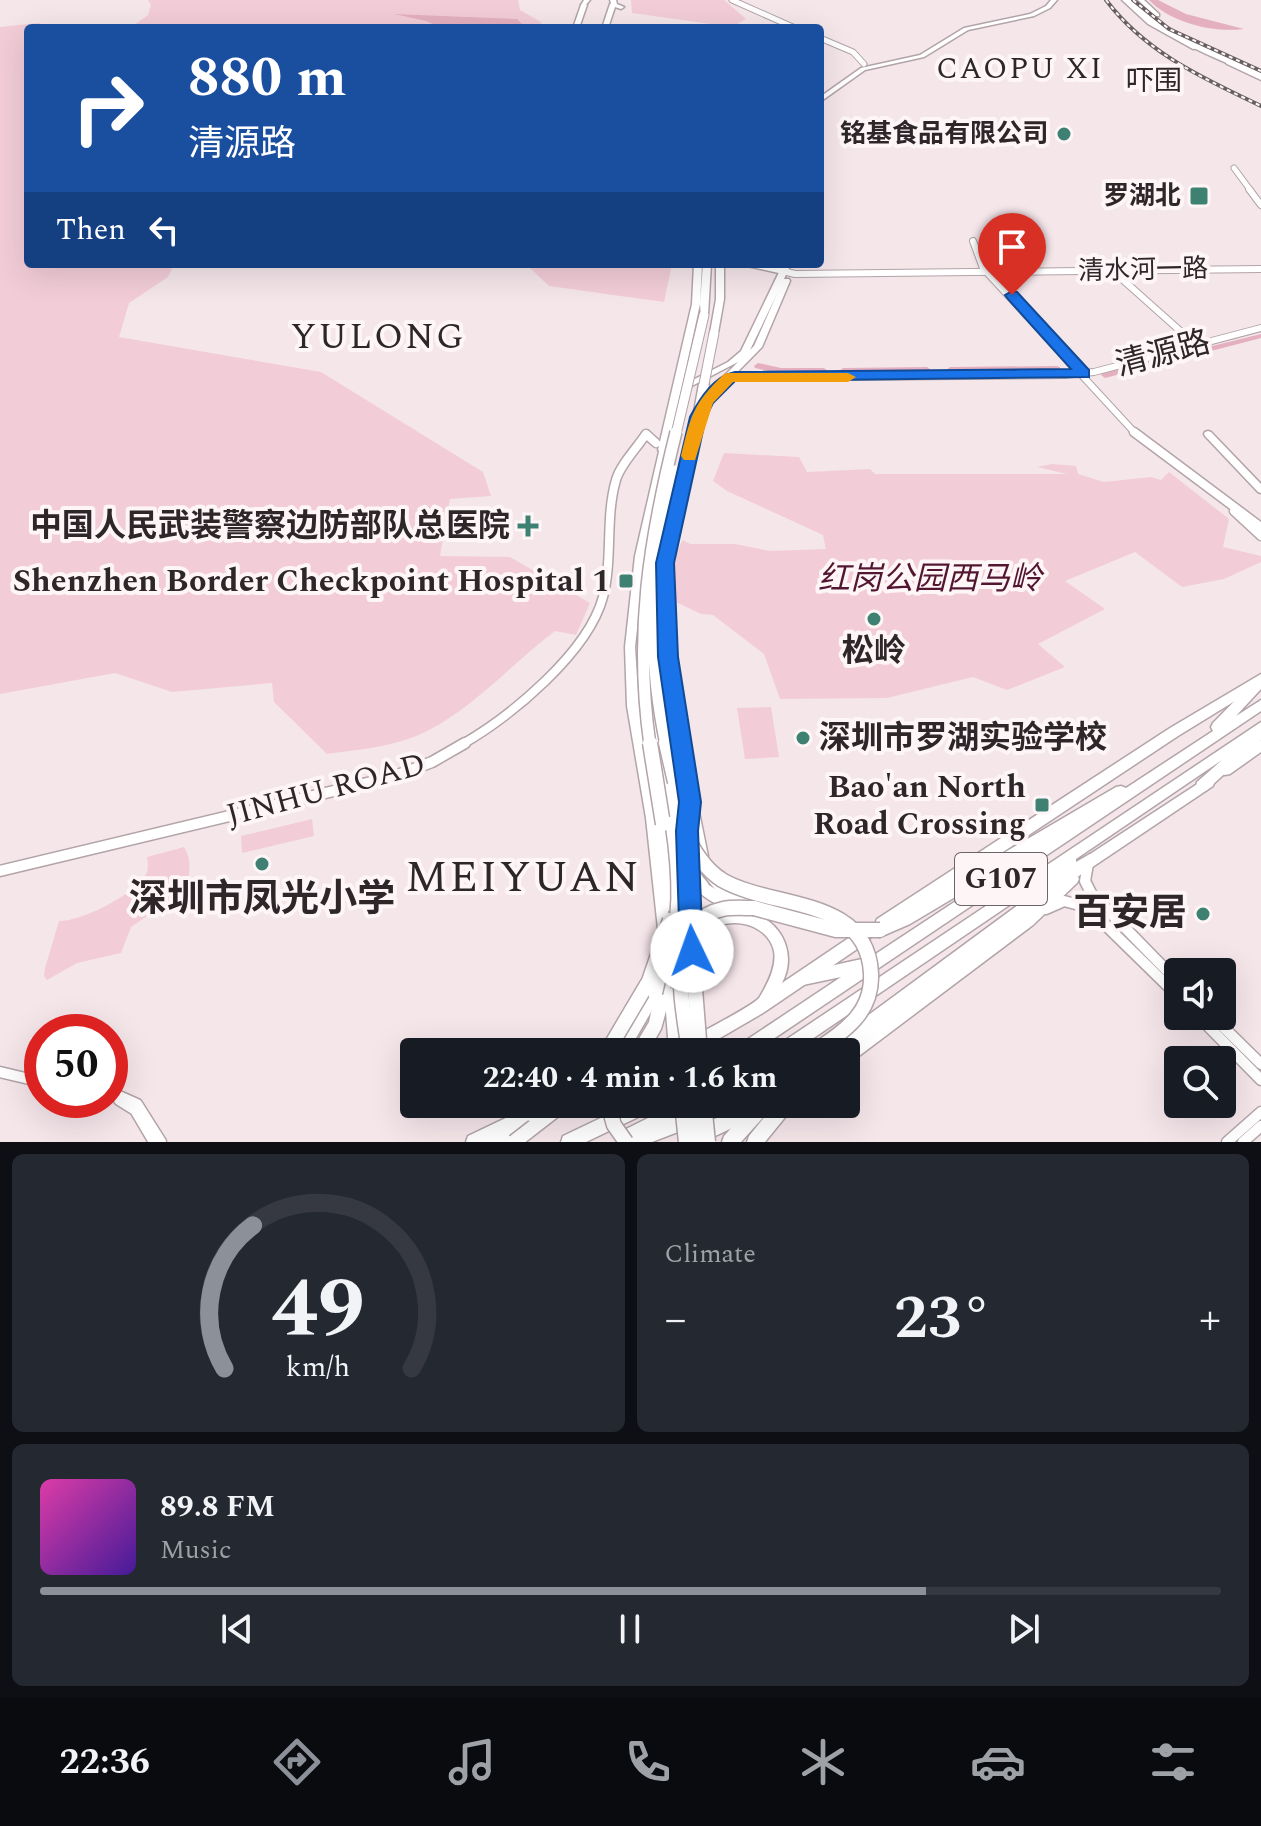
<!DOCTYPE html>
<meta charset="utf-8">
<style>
:root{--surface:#171b24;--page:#242831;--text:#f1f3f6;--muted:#9ea1a6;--line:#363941;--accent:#8c9099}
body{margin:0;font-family:Spectral,"Noto Sans SC",serif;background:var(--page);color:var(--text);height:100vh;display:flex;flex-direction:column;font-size:30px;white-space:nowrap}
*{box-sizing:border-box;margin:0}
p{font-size:26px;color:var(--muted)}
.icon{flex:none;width:44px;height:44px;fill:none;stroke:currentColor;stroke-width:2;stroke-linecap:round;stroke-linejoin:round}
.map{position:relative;height:1142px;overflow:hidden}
.sheet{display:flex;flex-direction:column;gap:12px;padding:12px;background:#0d0f14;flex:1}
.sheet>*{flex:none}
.top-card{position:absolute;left:24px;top:24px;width:800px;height:244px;border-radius:8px;box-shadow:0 8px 32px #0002;background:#1a4fa0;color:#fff;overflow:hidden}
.controls{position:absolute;left:1164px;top:958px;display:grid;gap:16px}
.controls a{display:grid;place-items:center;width:72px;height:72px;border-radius:8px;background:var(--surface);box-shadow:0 8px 32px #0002;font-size:40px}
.speed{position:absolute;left:24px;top:1014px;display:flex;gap:16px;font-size:40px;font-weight:700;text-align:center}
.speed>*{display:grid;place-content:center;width:104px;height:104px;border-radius:50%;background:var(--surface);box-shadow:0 8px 32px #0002;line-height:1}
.speed .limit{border:12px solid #d22;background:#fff;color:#111}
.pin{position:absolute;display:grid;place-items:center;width:68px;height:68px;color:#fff;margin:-82px -34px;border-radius:50% 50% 50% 0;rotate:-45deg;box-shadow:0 0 8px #0007}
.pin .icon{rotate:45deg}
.me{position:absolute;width:88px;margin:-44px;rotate:357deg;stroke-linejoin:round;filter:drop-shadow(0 0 6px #0008)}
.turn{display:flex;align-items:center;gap:28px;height:168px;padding:0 32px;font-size:36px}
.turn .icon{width:104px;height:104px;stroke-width:2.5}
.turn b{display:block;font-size:56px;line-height:68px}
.then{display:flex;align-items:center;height:76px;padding:0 32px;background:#0003;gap:16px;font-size:30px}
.big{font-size:60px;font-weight:700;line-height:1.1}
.sheet .tile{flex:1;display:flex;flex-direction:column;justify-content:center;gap:12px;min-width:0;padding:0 28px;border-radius:12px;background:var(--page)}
.sheet .dial{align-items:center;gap:0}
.dial svg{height:208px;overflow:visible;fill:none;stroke:var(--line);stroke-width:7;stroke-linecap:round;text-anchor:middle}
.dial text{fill:var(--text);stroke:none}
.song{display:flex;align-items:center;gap:24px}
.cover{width:96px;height:96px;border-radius:12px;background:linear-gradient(135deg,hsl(320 70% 55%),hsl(260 70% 35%))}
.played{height:8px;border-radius:4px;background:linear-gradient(90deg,var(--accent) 75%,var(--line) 75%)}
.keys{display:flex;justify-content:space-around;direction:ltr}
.heat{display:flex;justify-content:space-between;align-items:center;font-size:44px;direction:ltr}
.sheet .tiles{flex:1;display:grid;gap:12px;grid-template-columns:1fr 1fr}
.tile:last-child{grid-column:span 2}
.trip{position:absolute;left:400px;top:1038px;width:460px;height:80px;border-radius:8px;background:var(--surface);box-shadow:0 8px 32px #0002;font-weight:700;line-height:80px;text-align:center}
.menu{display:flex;height:128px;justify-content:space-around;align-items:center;background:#090b0e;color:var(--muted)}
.menu .icon{width:56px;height:56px}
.menu .current{color:var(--accent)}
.menu b{font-size:36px;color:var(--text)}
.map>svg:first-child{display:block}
</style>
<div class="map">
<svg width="1261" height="1142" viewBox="0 0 1261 1142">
<rect width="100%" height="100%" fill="#f5e6ea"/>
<g fill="#f2cdd8">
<path d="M148,0H518L520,10L541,22L542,28H130L148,15L151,5Z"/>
<path d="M631,0H724L746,19L732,27L632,13Z"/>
<path d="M38,23L60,28H28V264H174L168,277L129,303L119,337L321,372L483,472L491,496L450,499L440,556L510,557L590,603L576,635L555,631C514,662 474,707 429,730C397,747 361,749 327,754L274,702L272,683L172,692L115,673L0,694V27Z"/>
<path d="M526,264H669L671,269L664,302L549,286Z"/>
<path d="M724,453L799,457L807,472L870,469L875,474H1067L1037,467L1052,464L1076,466L1078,474L1104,482L1151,477L1161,480L1169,472L1229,519L1223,547L1261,556V562L1224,579L1182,587L1135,552L1065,581L1105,609L1038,644L1065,667L1007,690L973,677L887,698L780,699L764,654L713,615L701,614L676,602C675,579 671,559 683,540L690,544H735L770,551L826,549L823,535L727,491L713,481Z"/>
<path d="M771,707L779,757L745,759L737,708Z"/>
<path d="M312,819L314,836L242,853L241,836Z"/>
<path d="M184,847C192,859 190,875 186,889L131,927L121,953L77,963L47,980L44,976L45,968L59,921C82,921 132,896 145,876C149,870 148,864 147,857Z"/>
</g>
<g fill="#e4b0c0">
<path d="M1149,0H1158L1186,14L1244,29C1213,33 1171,23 1149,0Z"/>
<path d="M394,14L517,19L526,28H443L426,21Z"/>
</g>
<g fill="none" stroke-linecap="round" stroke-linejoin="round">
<g fill="#e4b0c0" fill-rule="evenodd">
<path d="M1261,334V338L1211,351L1207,349L1208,347Z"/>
<path d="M1192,351H1195V355L1105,378L1101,375L1102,373Z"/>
<path d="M758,363L781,368H824L828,371L824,374H781L755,368L754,366Z"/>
<path d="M1057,366L1060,367V371L950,373L946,370L950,367Z"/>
<path d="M927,367L931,370L930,372L843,374L839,371L843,368Z"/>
</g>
<defs>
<g id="tertiary-far3">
<path d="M732,0L795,28"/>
<path d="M820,38L853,52L864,64"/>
<path d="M1234,168L1251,191"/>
</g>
<g id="tertiary-far2">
<path d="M1249,189L1261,205"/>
<path d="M973,241L983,268L1136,434"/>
<path d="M783,271L795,274L1261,269"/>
<path d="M1113,271L1196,345"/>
<path d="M729,378L1065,375L1094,372L1261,328"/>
</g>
<g id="tertiary-far1">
<path d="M1134,432L1261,527"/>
<path d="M1234,511L1261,536"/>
<path d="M461,745C510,717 588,653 603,597C613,560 605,517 616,480C620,465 637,448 646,434L656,443"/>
</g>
<g id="tertiary">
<path d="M1088,864L1085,881L1091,893L1178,982"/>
<path d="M0,871L392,777L432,762L465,743"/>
<path d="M1046,909L1064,901L1087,907L1178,996"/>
<path d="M1198,1016L1261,1080"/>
<path d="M1212,1016L1261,1064"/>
<path d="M0,1072L42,1082"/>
<path d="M110,1092L137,1104L161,1142"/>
<path d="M119,1100L135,1110L154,1142"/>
<path d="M1227,1142L1261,1112"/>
<path d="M1243,1142L1261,1126"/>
</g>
<g id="secondary">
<path d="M1051,0H1057L1050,8L1034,16L968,30L924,57L865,70L820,102V97L861,68L920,55L964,28L1030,14L1046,6Z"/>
<path d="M783,264H791L784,279H789L790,281L762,347L712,398L702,417L675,538L671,572L670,575H662L661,572L665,538L694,417L705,395L738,362L688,388H682L681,386L728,362L741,351ZM777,294L754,346L750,350Z"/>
<path d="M1208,431L1211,432L1261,484V493L1258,492L1205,436L1204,434L1205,432Z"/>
<path d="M665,440L669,443L645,556L635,647L639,706L658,818L670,929L669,933L664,935L659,933L658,929L646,818L627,706L625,647L635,556L661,443Z"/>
<path d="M666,584L671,588L673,657L695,807L693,811L689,812L685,811L683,807L663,657L661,588Z"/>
<path d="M654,708L658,709L660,712L678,823L676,827L672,828L668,827L666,823L648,712L650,709Z"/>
<path d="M687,861L691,862L693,866L697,934L696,938L691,940L686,938L685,934L681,866L683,862Z"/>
</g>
<g id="primary">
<path d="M1122,0H1129L1152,22L1198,48L1193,49L1148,24Z"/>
<path d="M1229,61L1261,75V80L1227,64L1226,63Z"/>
<path d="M1261,674V685L1178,736L887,929L882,931L877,929L875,924L877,919L1170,728Z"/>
<path d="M1261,740V752L1230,774L1225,775L1220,774L1219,770L1220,766Z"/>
<path d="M1208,777L1213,778L1214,782L1213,786L1091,868L1086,870L1081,868L1079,864L1081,860Z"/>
<path d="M690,796L695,798L697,802L708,856L706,860L701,862L696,860L694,856L683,802L685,798Z"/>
<path d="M710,869L715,871L730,887L768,901L770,905L768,909L763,911L720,895L703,875L705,871Z"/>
<path d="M1072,873L1077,875L1079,879L1077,883L1033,925L851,1062L846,1065V1052H841L1023,915L1067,875Z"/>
<path d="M738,909C746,911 755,913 762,917C786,930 795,959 782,983L859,931L864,929L869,931L871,936L869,941L763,1013L696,1052H669L666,1011L661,1029L648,1052H631L649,1022L661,967L666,965L671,967L673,972L670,988L677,989L679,994L684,1042C697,1034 753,1006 759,998C767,985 777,967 774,951C768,923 727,914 708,933C703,939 700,949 697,956L692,958L687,956L685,951C699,921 704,914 738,909Z"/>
<path d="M747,1104H772L770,1110L707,1140L701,1142L695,1140L693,1134L695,1128Z"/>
<path d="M775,1104H793L791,1110L765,1142H747L749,1136Z"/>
<path d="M531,1106L537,1108L539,1114L536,1120L538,1124L536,1130L510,1142H466L468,1136Z"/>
</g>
<g id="trunk">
<path d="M1127,0H1133C1169,36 1216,51 1261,72V77C1215,59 1161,37 1127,0Z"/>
<path d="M1138,0H1144L1159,14V16H1155Z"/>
<path d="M613,2L616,4L608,28H602L610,4Z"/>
<path d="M584,3L587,5L579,28H573L581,5Z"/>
<path d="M694,264H702L700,304L703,264H711L708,315L707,317H701L700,304L668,450L663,453L658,450L692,304Z"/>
<path d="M716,264H724V299L718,333L714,336L710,333L716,299Z"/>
<path d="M746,264H762L786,269L787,271L783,274L747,266Z"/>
<path d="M704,381L709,384L703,417L698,420L693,417L699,384Z"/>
<path d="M665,559L670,563L667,591L661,595L655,591L660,563Z"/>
<path d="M1261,676V689L1236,716L1261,700V711L754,1052H733L736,1047L841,977L803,985L798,983L796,978L798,973L871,957L1027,854L910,924L880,937L875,935L873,930L875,925L900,914L1116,787L1121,786L1126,788L1213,731L1211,727L1213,723L1257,678Z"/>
<path d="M1261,722V740L1207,790L1202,791L1197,790L1196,786L1197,782L1222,760L1076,859V862L1090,854L1095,856L1097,860L1095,864L843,1052H822L825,1047L1037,891L1036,887L793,1052H772L775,1047Z"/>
<path d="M675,777L680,778L681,782L689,827L687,831L682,833L677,831L675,827L669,782L670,778Z"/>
<path d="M663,818L668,820L670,824C674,850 684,885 676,910L671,912L666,910L664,906V879L656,824L658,820Z"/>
<path d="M702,881L722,893L743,900L745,904L743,908C727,912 704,900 695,887L697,883Z"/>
<path d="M655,986L660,988L662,993L628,1052H611L650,988Z"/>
<path d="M630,1104H655L653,1110L586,1142H561L563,1136Z"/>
<path d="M676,1104H696V1109L709,1104H737L735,1110L652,1142H620L618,1138L620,1132Z"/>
<path d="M753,1104H772L770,1110L741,1142H722L724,1136Z"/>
</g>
<g id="motorway">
<path d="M584,0H590L584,7L581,5Z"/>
<path d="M610,0H616L617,4L624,7L621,9L612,6Z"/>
</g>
</defs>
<use href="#tertiary-far3" stroke="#b2a4a8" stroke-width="7"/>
<use href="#tertiary-far2" stroke="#b2a4a8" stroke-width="8"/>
<use href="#tertiary-far1" stroke="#b2a4a8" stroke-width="11"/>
<use href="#tertiary" stroke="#b2a4a8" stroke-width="13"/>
<use href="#secondary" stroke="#b2a4a8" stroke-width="3"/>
<use href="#primary" stroke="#b2a4a8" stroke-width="3"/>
<use href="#trunk" stroke="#b2a4a8" stroke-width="3"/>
<use href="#motorway" stroke="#b2a4a8" stroke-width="3"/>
<use href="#tertiary-far3" stroke="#fff" stroke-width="5"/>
<use href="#tertiary-far2" stroke="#fff" stroke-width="6"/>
<use href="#tertiary-far1" stroke="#fff" stroke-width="8"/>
<use href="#tertiary" stroke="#fff" stroke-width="10"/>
<use href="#secondary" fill="#fff" fill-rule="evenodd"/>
<use href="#primary" fill="#fff" fill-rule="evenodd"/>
<use href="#trunk" fill="#fff" fill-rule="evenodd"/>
<use href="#motorway" fill="#fff" fill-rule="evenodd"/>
<defs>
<g id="rail">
<path d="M1106,0C1146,53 1203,78 1261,106"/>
<path d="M1133,0L1169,29L1261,71"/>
</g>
</defs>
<use href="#rail" stroke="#675f61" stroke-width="4"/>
<use href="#rail" stroke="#fef5f7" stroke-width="2" stroke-dasharray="4" stroke-linecap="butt"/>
<defs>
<path id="secondary-bridge" d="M665,974C682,923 680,875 672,823"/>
<g id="primary-bridge">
<path d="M692,951L700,1052"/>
<path d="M689,1052C684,1009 661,922 723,909C732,907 744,908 754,908"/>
<path d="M682,1104L686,1142"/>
<path d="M694,1104L698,1142"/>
<path d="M704,1104L708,1142"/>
<path d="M531,1114L550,1104"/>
</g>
<g id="trunk-bridge-far2">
<path d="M704,384L714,333"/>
<path d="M676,434L704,315"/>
</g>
<g id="trunk-bridge-far1">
<path d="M661,592L660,648L673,742"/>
<path d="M650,745C634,634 649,540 676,432"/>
<path d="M666,745C644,639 653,575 675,471"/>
</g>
<g id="trunk-bridge">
<path d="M650,743L663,824"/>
<path d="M666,743L675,782"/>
<path d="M682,827C691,847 703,868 722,880C772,909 867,896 871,973C873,1014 843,1032 813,1052"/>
<path d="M683,836L690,872L702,887"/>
<path d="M754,908L836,930H880"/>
<path d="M655,993L662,964"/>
<path d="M607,1052L649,981L670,920"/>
<path d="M608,1104L614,1125L626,1142"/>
<path d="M514,1142L563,1104"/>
</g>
</defs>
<use href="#secondary-bridge" stroke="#b2a4a8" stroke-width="16" stroke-linecap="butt"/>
<use href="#primary-bridge" stroke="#b2a4a8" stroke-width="17" stroke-linecap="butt"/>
<use href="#trunk-bridge-far2" stroke="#b2a4a8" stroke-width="11" stroke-linecap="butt"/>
<use href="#trunk-bridge-far1" stroke="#b2a4a8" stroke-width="14" stroke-linecap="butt"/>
<use href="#trunk-bridge" stroke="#b2a4a8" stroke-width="17" stroke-linecap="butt"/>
<use href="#secondary-bridge" stroke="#fff" stroke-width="13"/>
<use href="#primary-bridge" stroke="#fff" stroke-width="14"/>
<use href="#trunk-bridge-far2" stroke="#fff" stroke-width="9"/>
<use href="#trunk-bridge-far1" stroke="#fff" stroke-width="11"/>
<use href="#trunk-bridge" stroke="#fff" stroke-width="14"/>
</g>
<path fill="#1a73e8" stroke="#114b97" stroke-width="2" d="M1012,291L1017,292L1089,370V377L735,381L713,403L706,417L674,563L678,657L701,802L698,831L703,951L700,959L692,962L683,959L680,951L676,831L679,802L658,657L656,563L690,417C700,398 714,376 735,372L1071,369L1007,298L1005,295Z"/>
<path fill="#f59e0b" d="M729,373H848L856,377L848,382H733L713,403L695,460H684L681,456C691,415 693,404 724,374Z"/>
<g fill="#3e8173" stroke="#fef5f7" stroke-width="3">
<circle cx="1064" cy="134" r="8"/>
<rect x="1189" y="186" width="20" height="20" rx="4"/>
<path d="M524 514h8v8h8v8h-8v8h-8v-8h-8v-8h8z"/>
<rect x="618" y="573" width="16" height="16" rx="4"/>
<circle cx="874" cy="619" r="8"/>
<circle cx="803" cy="738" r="8"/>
<rect x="1034" y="797" width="16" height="16" rx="4"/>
<circle cx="262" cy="864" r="8"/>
<circle cx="1203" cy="914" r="8"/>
</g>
<g text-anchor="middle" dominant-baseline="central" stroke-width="8" stroke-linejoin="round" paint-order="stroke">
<g font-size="26" font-weight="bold" fill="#2d2729" stroke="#fef5f7" text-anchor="end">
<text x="1048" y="134">铭基食品有限公司</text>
<text x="1181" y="196">罗湖北</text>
</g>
<g font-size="26" fill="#2d2729" stroke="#fef5f7">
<text transform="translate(1143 270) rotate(-1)">清水河一路</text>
</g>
<g font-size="28" fill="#2d2729" stroke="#fef5f7">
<text x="1154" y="81">吓围</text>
</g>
<g font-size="30" letter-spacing="2" fill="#2d2729" stroke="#fef5f7">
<text x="1020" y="69">CAOPU XI</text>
</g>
<rect fill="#fef5f7" stroke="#6c6567" stroke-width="2" x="955" y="853" width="92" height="52" rx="6"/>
<g font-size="30" font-weight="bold" fill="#2d2729">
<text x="1001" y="879">G107</text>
</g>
<g font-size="32" fill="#2d2729" stroke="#fef5f7">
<text transform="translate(1163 354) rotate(-15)">清源路</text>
<text transform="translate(326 790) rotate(-15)">JINHU ROAD</text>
</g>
<g font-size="32" font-weight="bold" fill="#2d2729" stroke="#fef5f7" text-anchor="end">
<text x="510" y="526">中国人民武装警察边防部队总医院</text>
<text x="610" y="581">Shenzhen Border Checkpoint Hospital 1</text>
<text x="874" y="651" text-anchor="middle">松岭</text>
<text x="819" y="738" text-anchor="start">深圳市罗湖实验学校</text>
<text x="1026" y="787">Bao'an North<tspan x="1026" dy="37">Road Crossing</tspan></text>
</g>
<g font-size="32" font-style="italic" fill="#531630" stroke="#fef5f7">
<text x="930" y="579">红岗公园西马岭</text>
</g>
<g font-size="36" letter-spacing="2" fill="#2d2729" stroke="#fef5f7">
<text x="378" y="337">YULONG</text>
</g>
<g font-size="38" font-weight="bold" fill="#2d2729" stroke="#fef5f7">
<text x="262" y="900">深圳市凤光小学</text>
<text x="1187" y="914" text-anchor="end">百安居</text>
</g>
<g font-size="44" letter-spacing="2" fill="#2d2729" stroke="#fef5f7">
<text x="523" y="877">MEIYUAN</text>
</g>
</g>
</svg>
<div class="controls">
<a><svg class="icon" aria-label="sound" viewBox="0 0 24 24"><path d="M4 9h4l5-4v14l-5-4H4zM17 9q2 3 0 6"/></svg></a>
<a><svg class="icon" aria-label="search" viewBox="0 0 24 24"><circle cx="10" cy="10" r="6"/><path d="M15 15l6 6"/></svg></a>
</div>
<div class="speed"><div class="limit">50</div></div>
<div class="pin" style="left:1012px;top:295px;background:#d93025"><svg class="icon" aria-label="arrive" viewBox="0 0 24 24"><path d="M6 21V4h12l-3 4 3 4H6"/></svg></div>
<svg class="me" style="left:692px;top:951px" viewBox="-20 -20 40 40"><circle r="19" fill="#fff"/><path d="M0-13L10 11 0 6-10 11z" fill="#1a73e8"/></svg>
<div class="trip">22:40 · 4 min · 1.6 km</div>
<div class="top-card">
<div class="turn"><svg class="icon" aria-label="right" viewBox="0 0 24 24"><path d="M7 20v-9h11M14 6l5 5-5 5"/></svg><div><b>880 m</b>清源路</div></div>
<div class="then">Then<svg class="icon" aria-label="left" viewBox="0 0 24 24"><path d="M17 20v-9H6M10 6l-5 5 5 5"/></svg></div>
</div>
</div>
<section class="sheet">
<div class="tiles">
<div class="tile dial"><svg viewBox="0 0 100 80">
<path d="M14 69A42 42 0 1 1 86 69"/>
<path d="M14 69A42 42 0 0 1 25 14" stroke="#8c9099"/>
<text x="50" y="56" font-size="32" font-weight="700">49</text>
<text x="50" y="72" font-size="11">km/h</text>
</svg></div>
<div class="tile"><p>Climate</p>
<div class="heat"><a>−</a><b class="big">23°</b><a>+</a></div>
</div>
<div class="tile">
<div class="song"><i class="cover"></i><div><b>89.8 FM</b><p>Music</p></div></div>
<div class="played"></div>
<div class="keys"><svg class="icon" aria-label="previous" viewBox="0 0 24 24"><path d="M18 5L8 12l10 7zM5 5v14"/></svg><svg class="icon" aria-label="pause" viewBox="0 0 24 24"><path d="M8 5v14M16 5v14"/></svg><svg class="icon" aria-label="next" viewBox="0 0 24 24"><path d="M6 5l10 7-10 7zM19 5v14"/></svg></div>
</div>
</div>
</section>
<nav class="menu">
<b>22:36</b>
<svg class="icon current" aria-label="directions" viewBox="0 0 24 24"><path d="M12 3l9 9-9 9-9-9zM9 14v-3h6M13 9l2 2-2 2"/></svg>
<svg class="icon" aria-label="music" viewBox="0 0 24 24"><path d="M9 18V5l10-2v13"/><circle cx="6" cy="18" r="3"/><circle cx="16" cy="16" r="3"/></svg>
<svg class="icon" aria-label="phone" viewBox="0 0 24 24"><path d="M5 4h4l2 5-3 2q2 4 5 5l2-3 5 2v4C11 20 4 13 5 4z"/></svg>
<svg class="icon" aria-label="climate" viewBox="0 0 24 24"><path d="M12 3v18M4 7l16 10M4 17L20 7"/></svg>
<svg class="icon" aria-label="car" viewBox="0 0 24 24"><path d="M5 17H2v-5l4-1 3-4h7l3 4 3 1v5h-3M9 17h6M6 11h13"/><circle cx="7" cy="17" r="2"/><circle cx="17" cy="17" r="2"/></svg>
<svg class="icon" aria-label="filters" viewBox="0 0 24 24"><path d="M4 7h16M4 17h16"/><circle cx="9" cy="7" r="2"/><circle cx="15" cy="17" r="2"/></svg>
</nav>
